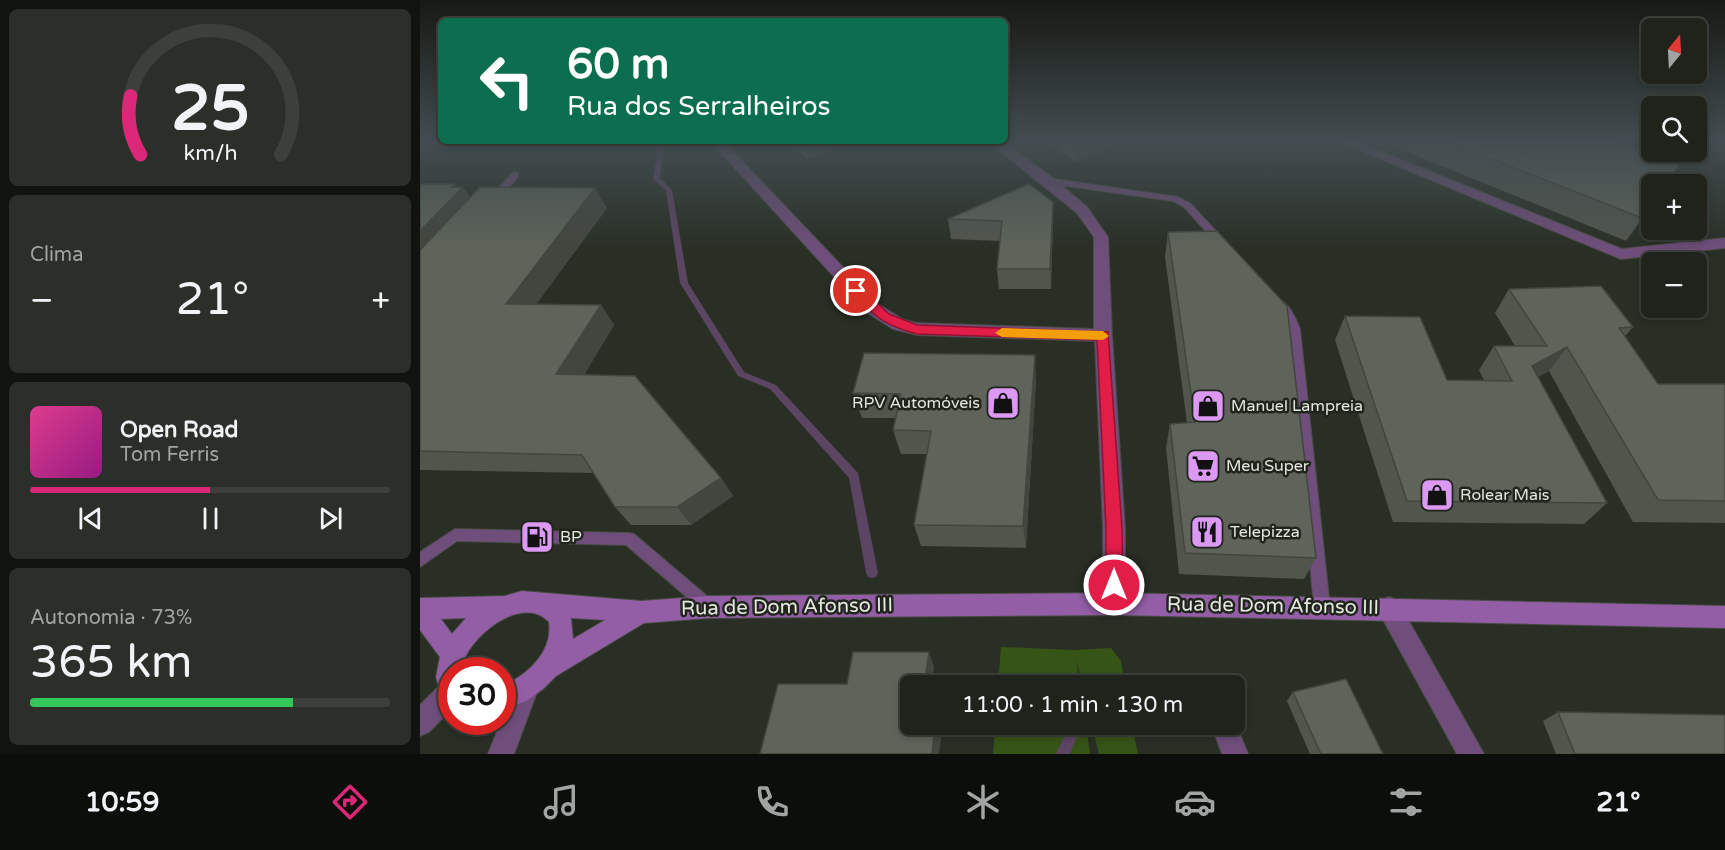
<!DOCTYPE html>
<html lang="pt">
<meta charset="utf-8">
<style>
:root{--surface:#1f231c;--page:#2c2f29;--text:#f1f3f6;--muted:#a1a4a3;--line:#3c403b;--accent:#db2777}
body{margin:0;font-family:"Varela Round",sans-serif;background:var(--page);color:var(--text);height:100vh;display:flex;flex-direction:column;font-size:22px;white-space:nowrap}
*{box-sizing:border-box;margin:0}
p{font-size:20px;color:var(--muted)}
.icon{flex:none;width:33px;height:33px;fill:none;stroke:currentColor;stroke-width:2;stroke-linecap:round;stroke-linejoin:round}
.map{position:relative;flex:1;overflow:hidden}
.side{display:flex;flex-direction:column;gap:9px;padding:9px;background:#11130f;width:420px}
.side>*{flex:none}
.top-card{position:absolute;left:18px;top:18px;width:570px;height:126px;border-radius:9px;box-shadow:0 3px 9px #0003,0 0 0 2px var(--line);background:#0b6e4f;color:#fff;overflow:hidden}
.needle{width:39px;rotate:18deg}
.fabs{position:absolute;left:1221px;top:18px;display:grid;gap:12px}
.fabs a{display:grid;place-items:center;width:66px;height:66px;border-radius:9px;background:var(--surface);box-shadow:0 3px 9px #0003,0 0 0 2px var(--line);font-size:30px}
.speed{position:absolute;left:18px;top:657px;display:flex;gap:12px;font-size:30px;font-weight:700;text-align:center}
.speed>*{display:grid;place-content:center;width:78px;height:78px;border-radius:50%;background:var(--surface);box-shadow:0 3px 9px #0003,0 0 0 2px var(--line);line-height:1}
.speed .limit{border:9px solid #d22;background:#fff;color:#111}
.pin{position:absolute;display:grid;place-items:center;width:51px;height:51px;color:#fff;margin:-26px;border:3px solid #fff;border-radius:50%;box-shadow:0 2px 6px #0007}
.me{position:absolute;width:66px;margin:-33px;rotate:0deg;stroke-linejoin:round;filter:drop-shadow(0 0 4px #0008)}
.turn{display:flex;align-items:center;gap:21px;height:126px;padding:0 30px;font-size:27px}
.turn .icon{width:78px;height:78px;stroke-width:2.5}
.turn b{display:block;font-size:42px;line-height:51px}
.big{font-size:45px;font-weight:600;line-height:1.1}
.side .card{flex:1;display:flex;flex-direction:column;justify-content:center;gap:9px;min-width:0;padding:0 21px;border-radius:9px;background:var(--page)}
.side .dial{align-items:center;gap:0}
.dial svg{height:156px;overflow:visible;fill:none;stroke:var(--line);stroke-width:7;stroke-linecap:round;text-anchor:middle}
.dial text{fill:var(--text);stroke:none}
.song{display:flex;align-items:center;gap:18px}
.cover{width:72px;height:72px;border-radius:9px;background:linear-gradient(135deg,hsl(330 70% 55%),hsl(310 70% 35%))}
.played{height:6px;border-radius:3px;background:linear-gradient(90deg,var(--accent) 50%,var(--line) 50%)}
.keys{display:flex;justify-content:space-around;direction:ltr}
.heat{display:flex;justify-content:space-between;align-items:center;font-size:33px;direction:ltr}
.charge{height:9px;border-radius:4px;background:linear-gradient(90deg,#34c759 73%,var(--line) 0)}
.trip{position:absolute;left:480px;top:675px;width:345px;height:60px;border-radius:9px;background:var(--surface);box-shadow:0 3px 9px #0003,0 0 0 2px var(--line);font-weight:600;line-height:60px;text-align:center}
.menu{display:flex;height:96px;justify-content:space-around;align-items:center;background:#0c0e0b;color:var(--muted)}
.menu .icon{width:42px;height:42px}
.menu .on{color:var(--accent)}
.menu b{font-size:27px;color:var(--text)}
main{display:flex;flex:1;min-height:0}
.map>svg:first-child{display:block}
</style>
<main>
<section class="side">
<div class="card dial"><svg viewBox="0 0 100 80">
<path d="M14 69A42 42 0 1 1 86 69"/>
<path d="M14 69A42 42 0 0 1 9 39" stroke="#db2777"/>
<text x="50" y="56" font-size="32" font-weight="700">25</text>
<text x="50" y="72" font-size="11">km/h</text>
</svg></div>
<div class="card"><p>Clima</p>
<div class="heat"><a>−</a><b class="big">21°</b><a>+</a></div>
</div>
<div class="card">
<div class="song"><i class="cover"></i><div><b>Open Road</b><p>Tom Ferris</p></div></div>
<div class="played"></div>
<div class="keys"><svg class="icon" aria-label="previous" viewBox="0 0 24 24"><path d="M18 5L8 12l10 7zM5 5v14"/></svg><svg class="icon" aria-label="pause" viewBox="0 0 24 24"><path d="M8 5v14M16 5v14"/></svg><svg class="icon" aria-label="next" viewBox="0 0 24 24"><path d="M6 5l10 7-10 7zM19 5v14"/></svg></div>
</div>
<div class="card"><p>Autonomia · 73%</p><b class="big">365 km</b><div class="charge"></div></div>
</section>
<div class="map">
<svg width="1305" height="754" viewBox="0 0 1305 754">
<rect width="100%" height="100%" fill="#292f25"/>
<g fill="#375417">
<path d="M581,647L654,650L691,648L701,661L705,685H663L656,660L660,685H578Z"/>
<path d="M575,725H666L670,754H573Z"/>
<path d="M672,725H712L718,754H679Z"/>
</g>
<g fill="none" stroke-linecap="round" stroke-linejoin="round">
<g fill="#5c4563" fill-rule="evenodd">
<path d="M234,143H241L244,148L240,178L252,190L268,283L324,372L356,385L438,473L458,573L456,577L452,578L448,577L446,573L429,478L350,389L318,376L260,283L246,191L233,179L238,148Z"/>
<path d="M637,724H651L657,736L650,754H636L644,737Z"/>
</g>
<defs>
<g id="lane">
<path d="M95,172L98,173V177L77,201H71V197L92,173Z"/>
<path d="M628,178L758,197L771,204L807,243L802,246L798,245L765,208L753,201L625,183V179Z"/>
<path d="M857,298C870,304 875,317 880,329L910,607L907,612L902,614L897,612L894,607L868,329L863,316L852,302Z"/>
<path d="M35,529L209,533L214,534L293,601L296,606L293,611L288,613L283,611L206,545L37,541L0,567V552Z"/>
</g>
<g id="street">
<path d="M292,143H305L458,304L484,320L497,323L674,329V237L657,213L570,143H585L633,178L667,207L688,237L692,335L705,528V604L702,612L694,615L686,612L683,604V528L675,341L497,335L473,329L446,312Z"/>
<path d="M922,143H940L1202,249L1305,238V248L1201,259L1196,257Z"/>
<path d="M969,597L977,600L1064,754H1037L961,616L957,608L961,600Z"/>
<path d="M107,675L116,678L119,687L94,754H68L98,678Z"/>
<path d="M32,680V709L9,732L0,736V705L22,683Z"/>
<path d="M814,719L828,754H802L791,724H814Z"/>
</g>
<path id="secondary" d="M102,591L221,601L289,596L694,593L1305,606V628L694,615L289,618L224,623L136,676L123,689L108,700L82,711V686C108,675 133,652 129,622C102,592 45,639 41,670H32V704L23,701L16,677L20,657L0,630V598L85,596ZM46,618L32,634L21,619ZM151,618L185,620L153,639Z"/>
</defs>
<use href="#lane" stroke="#474c43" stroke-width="2"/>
<use href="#street" stroke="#474c43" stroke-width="2"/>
<use href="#secondary" stroke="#474c43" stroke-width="2"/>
<use href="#lane" fill="#6f4e7b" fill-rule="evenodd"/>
<use href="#street" fill="#6f4e7b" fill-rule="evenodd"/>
<use href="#secondary" fill="#935ea6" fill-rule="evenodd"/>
</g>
<g fill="#51564d">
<path d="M372,143H429L387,159Z"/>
<path d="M630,143H699L656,162Z"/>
<path d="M966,143H1198L1232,205L1206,241Z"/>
<path d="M0,184L36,187L50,197L187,208L116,304L181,305L194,325L164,375L301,478L313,496L271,525H211L195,507L174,473L0,470Z"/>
<path d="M528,219L633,222L631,289H579L577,269L580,241L531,239Z"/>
<path d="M748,232L896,558L884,579L759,574L746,448L750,424L767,423L745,257Z"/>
<path d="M1089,289L1213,327L1205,336L1238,384H1305V523L1213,522L1129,371L1118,377L1187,503L1164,524L973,522L915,340L925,316L1027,380H1064L1059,370L1074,346H1095L1075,313Z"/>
<path d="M616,379L606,548L501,546L494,525L507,454H481L473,430L476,418H442L433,393Z"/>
<path d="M873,692L963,754H890L867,701Z"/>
<path d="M1138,712L1305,754H1136L1123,721Z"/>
</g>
<g fill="#42463e">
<path d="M382,143H429L387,159Z"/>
<path d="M657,143H699L656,162Z"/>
<path d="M34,184L39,191L43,187L58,207L0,269V231Z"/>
<path d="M175,188L187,208L102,324L86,304Z"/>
<path d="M633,202V222L631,289L630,269Z"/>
<path d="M181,305L194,325L152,394L136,374Z"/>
<path d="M1147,347L1129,371L1095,390L1112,366Z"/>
<path d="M615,355L616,379L606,548L603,526Z"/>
<path d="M301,478L313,496L271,525L257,507Z"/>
<path d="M509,652L514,667L512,686H504Z"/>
<path d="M515,724H523L519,754H512Z"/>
</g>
<g fill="#5e6459" stroke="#42463e" stroke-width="1.5">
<path d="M1031,143H1198L1259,165L1246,184H1232V205L1222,218Z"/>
<path d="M0,184H34L31,187H43L0,231Z"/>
<path d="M609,184L633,202L630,269H577L582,221L528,219Z"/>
<path d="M60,187L175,188L86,304L181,305L136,374L215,376L301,478L257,507H195L162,455L0,451V250Z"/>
<path d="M797,231L867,306L896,558L765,553L750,424L775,422L748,232Z"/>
<path d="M1181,286L1213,327L1199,328L1238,384H1305V501L1238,500L1147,347L1112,366L1187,503L987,501L925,316L1000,317L1027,380L1092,381L1074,346H1127L1089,289Z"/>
<path d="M444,353L615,355L603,526L494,525L511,431L473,430L481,394L433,393Z"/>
<path d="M433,652H509L504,686H490V724H515L512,754H340L358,684H427Z"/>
<path d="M926,679L963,754H901L873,692Z"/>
<path d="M1138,712L1305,715V754H1155Z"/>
</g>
<linearGradient id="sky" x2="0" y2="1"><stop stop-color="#171a14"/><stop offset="0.57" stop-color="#434d51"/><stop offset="1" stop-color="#434d51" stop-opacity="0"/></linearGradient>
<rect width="1305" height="249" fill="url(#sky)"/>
<path fill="#e11d48" stroke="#92132f" stroke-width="1.5" d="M436,287L441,288L469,314L497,325L688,332L702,528L703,585L700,590L694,593L688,590L686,585V528L677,340L497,334C464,325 456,317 432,294L430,291Z"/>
<path fill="#f59e0b" d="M582,328L683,331L689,336L683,340L582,337L575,333Z"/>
<defs>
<symbol id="shop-square" viewBox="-11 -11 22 22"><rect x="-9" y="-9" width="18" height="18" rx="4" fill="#dc99f4" stroke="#20251c"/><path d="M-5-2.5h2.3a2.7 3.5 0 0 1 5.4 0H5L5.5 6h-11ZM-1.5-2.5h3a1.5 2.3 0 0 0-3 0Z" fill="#111"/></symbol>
<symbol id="supermarket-square" viewBox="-11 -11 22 22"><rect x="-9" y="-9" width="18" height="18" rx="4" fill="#dc99f4" stroke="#20251c"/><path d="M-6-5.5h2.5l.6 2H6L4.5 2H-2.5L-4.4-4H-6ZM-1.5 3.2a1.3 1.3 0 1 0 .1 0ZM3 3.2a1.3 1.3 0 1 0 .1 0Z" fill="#111"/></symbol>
<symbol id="restaurant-square" viewBox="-11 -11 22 22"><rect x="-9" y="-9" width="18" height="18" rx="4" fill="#dc99f4" stroke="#20251c"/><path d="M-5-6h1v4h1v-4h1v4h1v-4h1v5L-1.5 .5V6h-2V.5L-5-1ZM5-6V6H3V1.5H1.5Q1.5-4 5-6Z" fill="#111"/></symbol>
<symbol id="fuel-square" viewBox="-11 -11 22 22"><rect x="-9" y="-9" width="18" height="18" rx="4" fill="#dc99f4" stroke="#20251c"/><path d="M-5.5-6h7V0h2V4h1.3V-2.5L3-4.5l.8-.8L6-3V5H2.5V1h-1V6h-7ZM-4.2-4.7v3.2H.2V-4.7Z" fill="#111"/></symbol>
</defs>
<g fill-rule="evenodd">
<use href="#shop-square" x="564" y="384" width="38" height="38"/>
<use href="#shop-square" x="769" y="387" width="38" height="38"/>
<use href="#supermarket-square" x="764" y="447" width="38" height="38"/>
<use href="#shop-square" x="998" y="476" width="38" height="38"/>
<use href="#restaurant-square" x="768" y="513" width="38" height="38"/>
<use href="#fuel-square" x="98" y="518" width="38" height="38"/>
</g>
<g text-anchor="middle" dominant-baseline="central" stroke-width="5" stroke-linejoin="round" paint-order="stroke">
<g font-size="16" fill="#e3e7e0" stroke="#20251c" text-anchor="start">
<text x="560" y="403" text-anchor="end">RPV Automóveis</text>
<text x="811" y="406">Manuel Lampreia</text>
<text x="806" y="466">Meu Super</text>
<text x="1040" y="495">Rolear Mais</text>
<text x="810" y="532">Telepizza</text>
<text x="140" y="537">BP</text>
</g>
<g font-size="20" fill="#e3e7e0" stroke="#20251c">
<text transform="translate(853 606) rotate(1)">Rua de Dom Afonso III</text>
<text transform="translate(367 607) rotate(-1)">Rua de Dom Afonso III</text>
</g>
</g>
</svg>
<div class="fabs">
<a><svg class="needle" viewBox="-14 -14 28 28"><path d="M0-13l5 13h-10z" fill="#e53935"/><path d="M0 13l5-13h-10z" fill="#a1a4a3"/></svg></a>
<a><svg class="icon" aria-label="search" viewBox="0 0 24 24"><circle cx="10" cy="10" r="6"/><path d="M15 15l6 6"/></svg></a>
<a>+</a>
<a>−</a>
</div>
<div class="speed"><div class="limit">30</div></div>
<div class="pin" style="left:436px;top:291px;background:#d93025"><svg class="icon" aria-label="arrive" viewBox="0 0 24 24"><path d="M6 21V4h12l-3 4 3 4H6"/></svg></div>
<svg class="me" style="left:694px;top:585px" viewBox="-20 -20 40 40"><circle r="17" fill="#e11d48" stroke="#fff" stroke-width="3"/><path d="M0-11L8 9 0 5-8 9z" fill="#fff"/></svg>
<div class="trip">11:00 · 1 min · 130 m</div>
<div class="top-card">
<div class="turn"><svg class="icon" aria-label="left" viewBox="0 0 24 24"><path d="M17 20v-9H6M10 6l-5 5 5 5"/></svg><div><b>60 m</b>Rua dos Serralheiros</div></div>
</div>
</div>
</main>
<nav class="menu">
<b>10:59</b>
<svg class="icon on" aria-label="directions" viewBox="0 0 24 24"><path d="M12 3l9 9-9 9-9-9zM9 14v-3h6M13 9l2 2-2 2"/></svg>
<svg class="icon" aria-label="music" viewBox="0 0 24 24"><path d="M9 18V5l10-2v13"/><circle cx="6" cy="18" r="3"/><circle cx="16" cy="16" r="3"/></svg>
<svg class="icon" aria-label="phone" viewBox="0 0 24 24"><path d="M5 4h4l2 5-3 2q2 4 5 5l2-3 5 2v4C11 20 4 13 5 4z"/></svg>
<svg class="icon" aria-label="climate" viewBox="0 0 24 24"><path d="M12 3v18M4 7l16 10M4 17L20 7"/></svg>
<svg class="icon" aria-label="car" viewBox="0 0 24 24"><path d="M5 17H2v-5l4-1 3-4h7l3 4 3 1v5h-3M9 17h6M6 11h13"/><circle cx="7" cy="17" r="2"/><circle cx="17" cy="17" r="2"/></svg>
<svg class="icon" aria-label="filters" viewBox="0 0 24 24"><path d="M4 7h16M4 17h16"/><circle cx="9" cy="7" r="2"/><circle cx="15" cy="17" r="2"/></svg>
<b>21°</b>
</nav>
